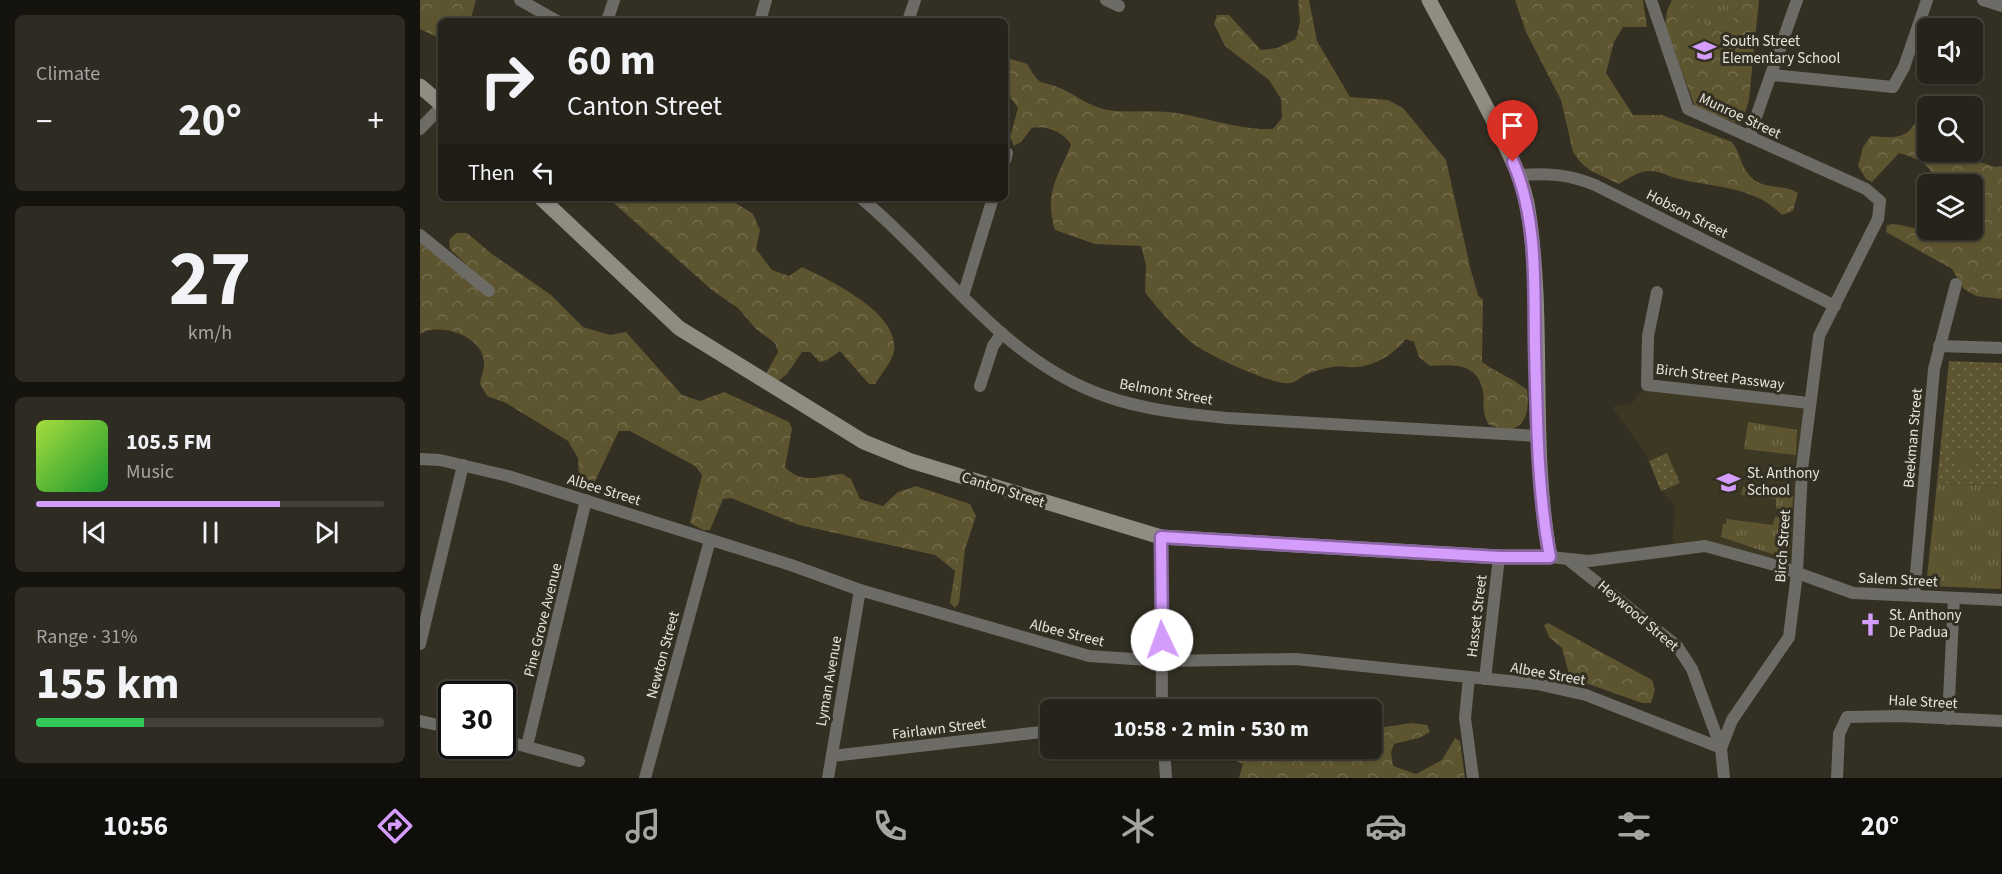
<!DOCTYPE html>
<meta charset="utf-8">
<style>
:root{--surface:#26231a;--page:#2e2b23;--text:#f1f3f6;--muted:#a4a4a2;--line:#424039;--accent:#d49cfb}
body{margin:0;font-family:"Source Sans 3",sans-serif;background:var(--page);color:var(--text);height:100vh;display:flex;flex-direction:column;font-size:22px;white-space:nowrap}
*{box-sizing:border-box;margin:0}
p{font-size:20px;color:var(--muted)}
.icon{flex:none;width:33px;height:33px;fill:none;stroke:currentColor;stroke-width:2;stroke-linecap:round;stroke-linejoin:round}
.map{position:relative;flex:1;overflow:hidden}
.drawer{display:flex;flex-direction:column;gap:15px;padding:15px;background:#15130e;width:420px}
.drawer>*{flex:none}
.banner{position:absolute;left:18px;top:18px;width:570px;height:183px;border-radius:9px;box-shadow:0 2px 4px #0004,0 0 0 2px var(--line);background:#26231a;color:var(--text);overflow:hidden}
.controls{position:absolute;left:1497px;top:18px;display:grid;gap:12px}
.controls a{display:grid;place-items:center;width:66px;height:66px;border-radius:9px;background:var(--surface);box-shadow:0 2px 4px #0004,0 0 0 2px var(--line);font-size:30px}
.speed{position:absolute;left:18px;top:681px;display:flex;gap:12px;font-size:30px;font-weight:700;text-align:center}
.speed>*{display:grid;place-content:center;width:78px;height:78px;border-radius:50%;background:var(--surface);box-shadow:0 2px 4px #0004,0 0 0 2px var(--line);line-height:1}
.speed .limit{border:3px solid #111;border-radius:9px;background:#fff;color:#111}
.pin{position:absolute;display:grid;place-items:center;width:51px;height:51px;color:#fff;margin:-62px -26px;border-radius:50% 50% 50% 0;rotate:-45deg;box-shadow:0 0 6px #0007}
.pin .icon{rotate:45deg}
.me{position:absolute;width:66px;margin:-33px;rotate:357deg;stroke-linejoin:round;filter:drop-shadow(0 0 4px #0008)}
.turn{display:flex;align-items:center;gap:21px;height:126px;padding:0 30px;font-size:27px}
.turn .icon{width:78px;height:78px;stroke-width:2.5}
.turn b{display:block;font-size:42px;line-height:51px}
.then{display:flex;align-items:center;height:57px;padding:0 30px;background:#0003;gap:12px;font-size:22px}
.big{font-size:45px;font-weight:700;line-height:1.1}
.drawer .card{flex:1;display:flex;flex-direction:column;justify-content:center;gap:9px;min-width:0;padding:0 21px;border-radius:9px;background:var(--page)}
.drawer .dial{align-items:center;gap:0}
.dial b{font-size:78px;line-height:1}
.song{display:flex;align-items:center;gap:18px}
.cover{width:72px;height:72px;border-radius:9px;background:linear-gradient(135deg,hsl(80 70% 55%),hsl(130 70% 35%))}
.played{height:6px;border-radius:3px;background:linear-gradient(90deg,var(--accent) 70%,var(--line) 70%)}
.keys{display:flex;justify-content:space-around;direction:ltr}
.heat{display:flex;justify-content:space-between;align-items:center;font-size:33px;direction:ltr}
.charge{height:9px;border-radius:4px;background:linear-gradient(90deg,#34c759 31%,var(--line) 0)}
.trip{position:absolute;left:620px;top:699px;width:342px;height:60px;border-radius:9px;background:var(--surface);box-shadow:0 2px 4px #0004,0 0 0 2px var(--line);font-weight:700;line-height:60px;text-align:center}
.menu{display:flex;height:96px;justify-content:space-around;align-items:center;background:#0f0e0a;color:var(--muted)}
.menu .icon{width:42px;height:42px}
.menu .selected{color:var(--accent)}
.menu b{font-size:27px;color:var(--text)}
main{display:flex;flex:1;min-height:0}
.map>svg:first-child{display:block}
</style>
<main>
<section class="drawer">
<div class="card"><p>Climate</p>
<div class="heat"><a>−</a><b class="big">20°</b><a>+</a></div>
</div>
<div class="card dial"><b>27</b><p>km/h</p></div>
<div class="card">
<div class="song"><i class="cover"></i><div><b>105.5 FM</b><p>Music</p></div></div>
<div class="played"></div>
<div class="keys"><svg class="icon" aria-label="previous" viewBox="0 0 24 24"><path d="M18 5L8 12l10 7zM5 5v14"/></svg><svg class="icon" aria-label="pause" viewBox="0 0 24 24"><path d="M8 5v14M16 5v14"/></svg><svg class="icon" aria-label="next" viewBox="0 0 24 24"><path d="M6 5l10 7-10 7zM19 5v14"/></svg></div>
</div>
<div class="card"><p>Range · 31%</p><b class="big">155 km</b><div class="charge"></div></div>
</section>
<div class="map">
<svg width="1582" height="778" viewBox="0 0 1582 778">
<defs>
<pattern id="grass-tufts" width="24" height="20" patternUnits="userSpaceOnUse" patternTransform="scale(1.5)"><rect width="24" height="20" fill="#5d5430"/><path d="M3 7l-1-3M5 7V3M7 7l1-3M15 17l-1-3M17 17v-4M19 17l1-3" fill="none" stroke="#746c4d"/></pattern>
<pattern id="forest-crowns" width="20" height="18" patternUnits="userSpaceOnUse" patternTransform="scale(1.5)"><rect width="20" height="18" fill="#5d5430"/><path d="M2 6a3 3 0 1 1 6 0M12 15a3 3 0 1 1 6 0" fill="none" stroke="#746c4d"/></pattern>
<pattern id="park-dots" width="8" height="8" patternUnits="userSpaceOnUse" patternTransform="scale(1.5)"><rect width="8" height="8" fill="#5d5430"/><path d="M2 2h.1M6 6h.1" fill="none" stroke="#746c4d" stroke-width="1.8" stroke-linecap="round"/></pattern>
</defs>
<rect width="100%" height="100%" fill="#332f23"/>
<path fill="#3d3824" d="M1227,385L1389,403L1377,573L1296,547L1252,548L1255,505L1241,491L1224,451L1192,407L1211,404Z"/>
<g fill="url(#grass-tufts)">
<path d="M1264,0H1321L1309,30C1289,38 1275,13 1264,0Z"/>
<path d="M1328,422L1377,430L1376,455L1324,449Z"/>
<path d="M1517,483L1582,486L1581,589L1506,586Z"/>
<path d="M1323,486L1331,490L1373,496L1372,511L1356,508V499L1321,495Z"/>
<path d="M1355,517L1372,518L1371,537L1351,540H1371L1369,548L1363,553L1352,554L1301,537L1303,524H1306L1307,519L1353,525Z"/>
</g>
<g fill="url(#forest-crowns)">
<path d="M0,0H56L51,18L54,21H21V39L0,29Z"/>
<path d="M878,0H889L897,41L930,97L968,100L983,108L1026,160L1051,271L1058,295L1063,300L1062,362C1077,373 1093,378 1107,390C1111,418 1101,439 1068,424C1060,406 1066,401 1062,387C1055,362 1030,365 1010,366L999,357L994,342L986,339C974,354 955,366 936,367C928,368 920,365 913,367C905,368 895,371 887,374C881,377 876,382 871,383C856,387 788,355 775,345C762,336 735,306 725,292L726,265L721,246L675,244L635,230C624,193 637,179 651,145C644,132 626,125 612,128L601,142L594,146L590,137L598,108L585,90V57L607,64C623,91 620,78 642,89C658,96 668,106 688,110C708,113 729,110 748,112C785,116 814,130 853,129L862,118L861,99L849,80L805,46L794,24L797,15H809L841,50L857,48L876,39L880,22Z"/>
<path d="M1095,0H1223L1227,27H1203L1194,42L1186,73L1213,115H1242L1312,142C1320,152 1321,167 1330,176C1343,191 1363,183 1378,193L1373,211L1362,215C1334,186 1296,188 1259,179C1250,177 1238,170 1228,171C1217,172 1209,178 1199,184L1171,171L1161,163L1153,152L1141,100L1106,32Z"/>
<path d="M1252,0H1264C1275,13 1289,38 1309,30L1321,0H1339L1329,100L1321,125L1275,107L1245,26L1247,11Z"/>
<path d="M1518,104L1523,106H1508V152H1529L1575,167L1582,166V299L1556,296L1544,289L1532,269L1466,232L1467,225C1481,221 1495,233 1507,227L1508,230H1552V184H1516C1512,164 1497,158 1479,153L1452,182L1446,179L1438,166L1443,147L1451,136C1489,140 1487,135 1508,105Z"/>
<path d="M188,198H308L333,214L340,230L336,249L352,270L369,276L382,267C411,281 480,313 474,351C472,362 461,374 455,384H449L420,351L407,360L400,362L390,352H382L367,374L357,382L346,374L358,352L355,343L336,329L318,308L293,291Z"/>
<path d="M36,233H47L72,254L131,295L163,327L190,335L206,332L262,395L280,401L304,392L369,422L372,429L365,467C383,486 400,475 422,474L431,479L440,499L463,506L478,492L496,486L550,504L556,516L545,549L539,603L535,608L530,603L535,571L515,555L379,525L311,498L303,499L290,530H283L270,523L282,475L275,466L210,431H199L173,485L166,487L159,478L158,458L148,441L86,403L67,396L60,384C61,377 65,368 64,361C62,335 18,322 0,334V242L73,290L30,249L29,240Z"/>
<path d="M1128,623L1232,680L1235,690L1231,703H1222L1160,681L1149,674L1142,648L1129,637L1124,625Z"/>
<path d="M992,723L1007,725L1010,732L999,738L974,744L971,752L973,766L996,774L1022,760L1035,738L1040,741L1045,778H819L823,764L789,749L951,748V729Z"/>
</g>
<g fill="url(#park-dots)">
<path d="M1529,361L1582,363V486L1517,483Z"/>
<path d="M1247,453L1260,483L1241,491L1229,461Z"/>
</g>
<path fill="#5d5430" d="M1535,450L1556,451L1555,469L1534,468Z"/>
<g fill="none" stroke-linecap="round" stroke-linejoin="round">
<g stroke="#6d6b65" stroke-width="12">
<path d="M100,0L137,21"/>
<path d="M686,0L699,6"/>
<path d="M1231,0L1268,109L1446,189L1460,201L1458,219L1399,336L1382,469L1377,573L1369,637L1312,720L1301,748L1304,778"/>
<path d="M1563,0L1582,6"/>
<path d="M187,21L194,0"/>
<path d="M340,21L346,0"/>
<path d="M488,21L495,0"/>
<path d="M1352,75L1473,87L1484,67L1507,0"/>
<path d="M0,129L21,107"/>
<path d="M1329,137L1377,0"/>
<path d="M585,161L587,153"/>
<path d="M1098,175C1127,173 1148,174 1175,185L1415,306"/>
<path d="M441,198C521,264 583,361 685,396C724,410 766,414 807,418L1117,436"/>
<path d="M0,235L69,291"/>
<path d="M1237,292L1228,336L1227,385L1389,403"/>
<path d="M543,296L573,198"/>
<path d="M1519,346L1582,348"/>
<path d="M560,386L573,346L582,333"/>
<path d="M0,459L20,460L88,476L371,565L440,590L669,656L743,661L876,659L1117,684L1166,695L1301,748"/>
<path d="M741,537L742,710"/>
<path d="M1130,557L1169,561L1285,546L1358,566L1433,593L1582,600"/>
<path d="M1150,561L1257,646L1272,669L1301,748"/>
<path d="M1494,596L1514,369L1536,284"/>
<path d="M0,644L43,465"/>
<path d="M1049,677L1045,718L1053,778"/>
<path d="M1065,679L1079,557"/>
<path d="M1528,719L1534,598"/>
<path d="M0,721L32,728"/>
<path d="M82,740L159,761"/>
<path d="M107,746L166,500"/>
<path d="M744,748L746,778"/>
<path d="M412,756L630,731"/>
<path d="M225,778L290,540"/>
<path d="M408,778L440,590"/>
<path d="M1417,778L1419,734L1427,717L1479,716L1582,721"/>
</g>
<g stroke="#8f8c82" stroke-width="15">
<path d="M0,86L21,104"/>
<path d="M121,198L259,328L444,442L491,461L741,537L1079,557H1130C1109,442 1126,324 1108,209C1103,179 1088,151 1075,124C1054,82 1031,41 1009,0"/>
</g>
</g>
<g fill="none" stroke-linecap="round" stroke-linejoin="round">
<defs>
<path id="route" d="M742,640L741,537L1079,557H1130C1117,488 1117,418 1115,347C1114,287 1118,219 1093,162"/>
</defs>
<use href="#route" stroke="#8a65a3" stroke-width="15"/>
<use href="#route" stroke="#d49cfb" stroke-width="10"/>
</g>
<defs>
<symbol id="school-bare" viewBox="-9 -9 18 18"><path d="M0-5L7-2L0 1L-7-2ZM-4 1L0 2.5L4 1V4Q0 6-4 4Z" fill="#d49cfb" stroke="#332f23" stroke-width="2.5" paint-order="stroke"/></symbol>
<symbol id="church-bare" viewBox="-9 -9 18 18"><path d="M-1.2-6h2.4v3.5h3.3v2.4h-3.3V6h-2.4V-.1h-3.3v-2.4h3.3Z" fill="#d49cfb" stroke="#332f23" stroke-width="2.5" paint-order="stroke"/></symbol>
</defs>
<g fill-rule="evenodd">
<use href="#school-bare" x="1268" y="34" width="33" height="33"/>
<use href="#school-bare" x="1292" y="466" width="33" height="33"/>
<use href="#church-bare" x="1434" y="608" width="33" height="33"/>
</g>
<g text-anchor="middle" dominant-baseline="central" stroke-width="6" stroke-linejoin="round" paint-order="stroke">
<g font-size="15" fill="#e6e4dc" stroke="#332f23" text-anchor="start">
<text x="1302" y="41">South Street<tspan x="1302" dy="17">Elementary School</tspan></text>
<text x="1327" y="473">St. Anthony<tspan x="1327" dy="17">School</tspan></text>
<text x="1469" y="615">St. Anthony<tspan x="1469" dy="17">De Padua</tspan></text>
</g>
<g font-size="15" fill="#e6e4dc" stroke="#332f23">
<text transform="translate(1320 116) rotate(25)">Munroe Street</text>
<text transform="translate(1267 214) rotate(27)">Hobson Street</text>
<text transform="translate(1300 377) rotate(7)">Birch Street Passway</text>
<text transform="translate(746 392) rotate(10)">Belmont Street</text>
<text transform="translate(1493 438) rotate(-85)">Beekman Street</text>
<text transform="translate(184 490) rotate(17)">Albee Street</text>
<text transform="translate(583 490) rotate(18)">Canton Street</text>
<text transform="translate(1363 546) rotate(-86)">Birch Street</text>
<text transform="translate(1478 580) rotate(3)">Salem Street</text>
<text transform="translate(1057 616) rotate(-83)">Hasset Street</text>
<text transform="translate(1218 616) rotate(40)">Heywood Street</text>
<text transform="translate(123 620) rotate(-76)">Pine Grove Avenue</text>
<text transform="translate(647 633) rotate(14)">Albee Street</text>
<text transform="translate(243 655) rotate(-75)">Newton Street</text>
<text transform="translate(1128 674) rotate(10)">Albee Street</text>
<text transform="translate(409 681) rotate(-80)">Lyman Avenue</text>
<text transform="translate(1503 702) rotate(3)">Hale Street</text>
<text transform="translate(519 729) rotate(-7)">Fairlawn Street</text>
</g>
</g>
</svg>
<div class="controls">
<a><svg class="icon" aria-label="sound" viewBox="0 0 24 24"><path d="M4 9h4l5-4v14l-5-4H4zM17 9q2 3 0 6"/></svg></a>
<a><svg class="icon" aria-label="search" viewBox="0 0 24 24"><circle cx="10" cy="10" r="6"/><path d="M15 15l6 6"/></svg></a>
<a><svg class="icon" aria-label="layers" viewBox="0 0 24 24"><path d="M12 4l9 5-9 5-9-5zM3 14l9 5 9-5"/></svg></a>
</div>
<div class="speed"><div class="limit">30</div></div>
<div class="pin" style="left:1093px;top:162px;background:#d93025"><svg class="icon" aria-label="arrive" viewBox="0 0 24 24"><path d="M6 21V4h12l-3 4 3 4H6"/></svg></div>
<svg class="me" style="left:742px;top:640px" viewBox="-20 -20 40 40"><circle r="19" fill="#fff"/><path d="M0-13L10 11 0 6-10 11z" fill="#d49cfb"/></svg>
<div class="trip">10:58 · 2 min · 530 m</div>
<div class="banner">
<div class="turn"><svg class="icon" aria-label="right" viewBox="0 0 24 24"><path d="M7 20v-9h11M14 6l5 5-5 5"/></svg><div><b>60 m</b>Canton Street</div></div>
<div class="then">Then<svg class="icon" aria-label="left" viewBox="0 0 24 24"><path d="M17 20v-9H6M10 6l-5 5 5 5"/></svg></div>
</div>
</div>
</main>
<nav class="menu">
<b>10:56</b>
<svg class="icon selected" aria-label="directions" viewBox="0 0 24 24"><path d="M12 3l9 9-9 9-9-9zM9 14v-3h6M13 9l2 2-2 2"/></svg>
<svg class="icon" aria-label="music" viewBox="0 0 24 24"><path d="M9 18V5l10-2v13"/><circle cx="6" cy="18" r="3"/><circle cx="16" cy="16" r="3"/></svg>
<svg class="icon" aria-label="phone" viewBox="0 0 24 24"><path d="M5 4h4l2 5-3 2q2 4 5 5l2-3 5 2v4C11 20 4 13 5 4z"/></svg>
<svg class="icon" aria-label="climate" viewBox="0 0 24 24"><path d="M12 3v18M4 7l16 10M4 17L20 7"/></svg>
<svg class="icon" aria-label="car" viewBox="0 0 24 24"><path d="M5 17H2v-5l4-1 3-4h7l3 4 3 1v5h-3M9 17h6M6 11h13"/><circle cx="7" cy="17" r="2"/><circle cx="17" cy="17" r="2"/></svg>
<svg class="icon" aria-label="filters" viewBox="0 0 24 24"><path d="M4 7h16M4 17h16"/><circle cx="9" cy="7" r="2"/><circle cx="15" cy="17" r="2"/></svg>
<b>20°</b>
</nav>
